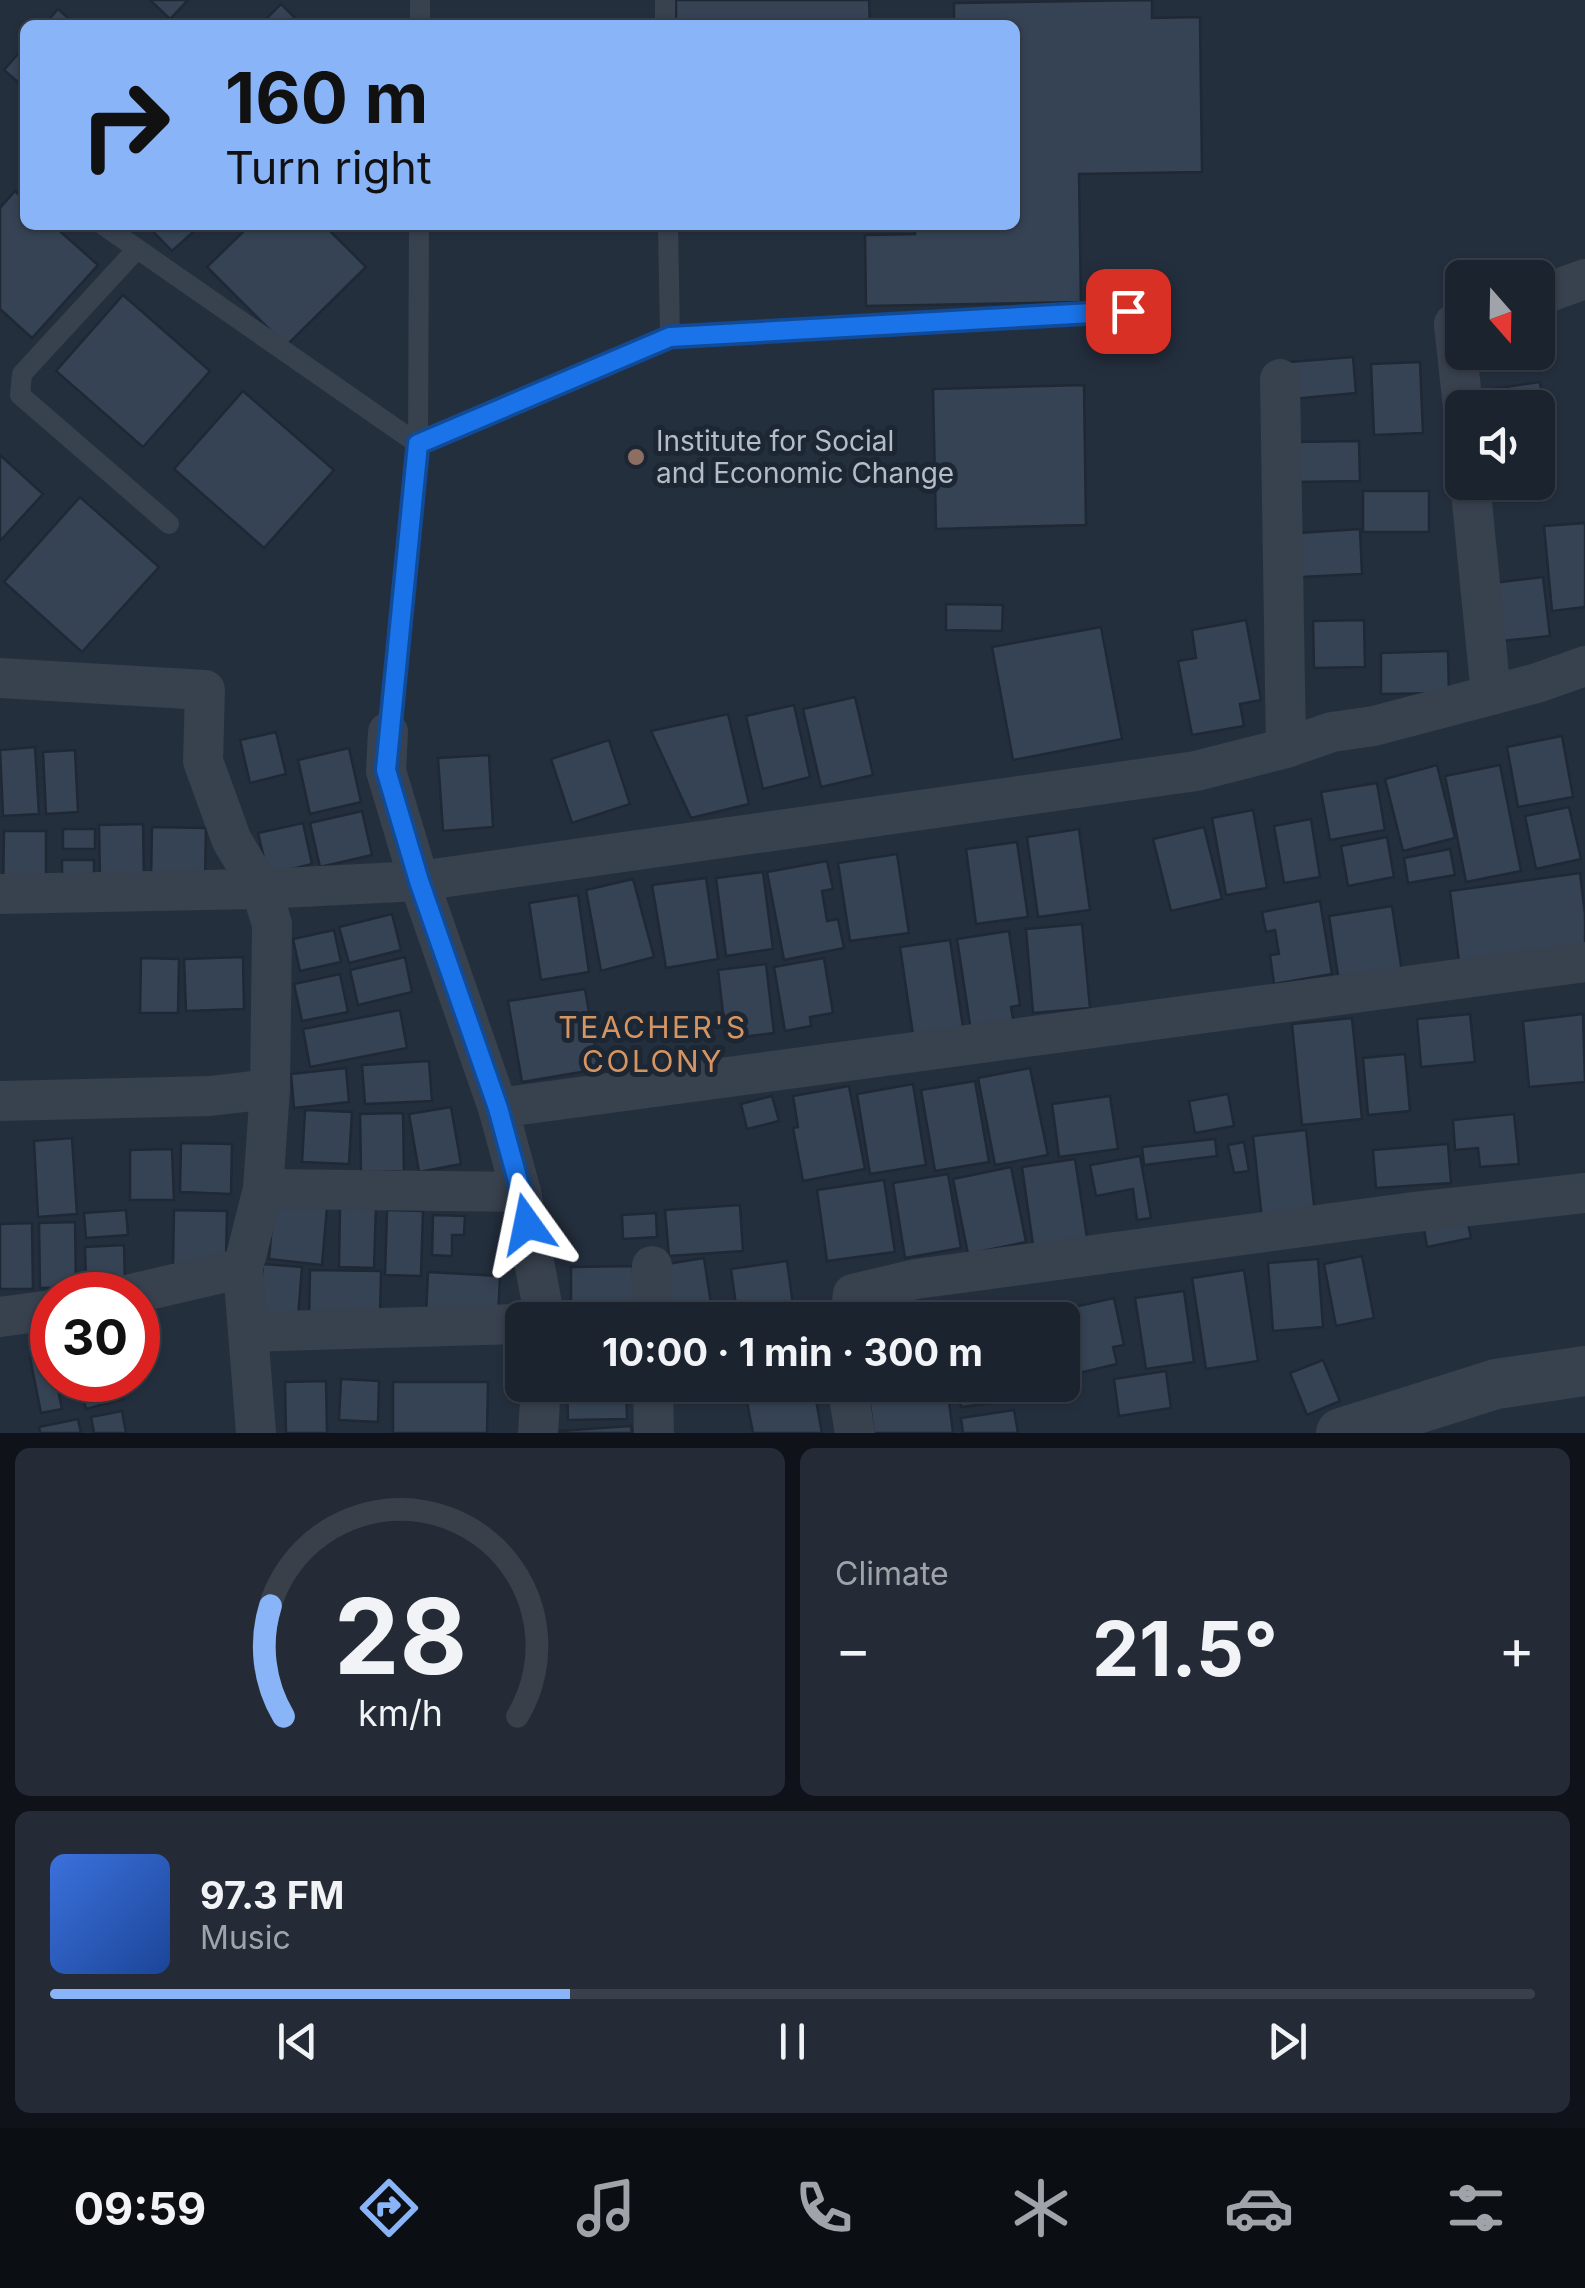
<!DOCTYPE html>
<meta charset="utf-8">
<style>
:root{--surface:#1b232e;--page:#242b36;--text:#f1f3f6;--muted:#a0a4aa;--line:#39404a;--accent:#8ab4f8}
body{margin:0;font-family:Inter,sans-serif;background:var(--page);color:var(--text);height:100vh;display:flex;flex-direction:column;font-size:38px;white-space:nowrap}
*{box-sizing:border-box;margin:0}
p{font-size:32px;color:var(--muted)}
.icon{flex:none;width:55px;height:55px;fill:none;stroke:currentColor;stroke-width:2;stroke-linecap:round;stroke-linejoin:round}
.map{position:relative;height:1433px;overflow:hidden}
.panel{display:flex;flex-direction:column;gap:15px;padding:15px;background:#0f1319;flex:1}
.panel>*{flex:none}
.guide{position:absolute;left:20px;top:20px;width:1000px;height:210px;border-radius:15px;box-shadow:0 2px 8px #0004,0 0 0 2px var(--line);background:#8ab4f8;color:#111;overflow:hidden}
.needle{width:65px;rotate:160deg}
.fabs{position:absolute;left:1445px;top:260px;display:grid;gap:20px}
.fabs a{display:grid;place-items:center;width:110px;height:110px;border-radius:15px;background:var(--surface);box-shadow:0 2px 8px #0004,0 0 0 2px var(--line);font-size:50px}
.speed{position:absolute;left:30px;top:1272px;display:flex;gap:20px;font-size:50px;font-weight:700;text-align:center}
.speed>*{display:grid;place-content:center;width:130px;height:130px;border-radius:50%;background:var(--surface);box-shadow:0 2px 8px #0004,0 0 0 2px var(--line);line-height:1}
.speed .limit{border:15px solid #d22;background:#fff;color:#111}
.pin{position:absolute;display:grid;place-items:center;width:85px;height:85px;color:#fff;margin:-42px;border-radius:20px;box-shadow:0 5px 15px #0006}
.me{position:absolute;width:110px;margin:-55px;rotate:348deg;stroke-linejoin:round;filter:drop-shadow(0 0 8px #0008)}
.turn{display:flex;align-items:center;gap:35px;height:210px;padding:0 40px;font-size:45px}
.turn .icon{width:130px;height:130px;stroke-width:2.5}
.turn b{display:block;font-size:70px;line-height:85px}
.big{font-size:75px;font-weight:700;line-height:1.1}
.panel .tile{flex:1;display:flex;flex-direction:column;justify-content:center;gap:15px;min-width:0;padding:0 35px;border-radius:15px;background:var(--page)}
.panel .dial{align-items:center;gap:0}
.dial svg{height:260px;overflow:visible;fill:none;stroke:var(--line);stroke-width:7;stroke-linecap:round;text-anchor:middle}
.dial text{fill:var(--text);stroke:none}
.song{display:flex;align-items:center;gap:30px}
.cover{width:120px;height:120px;border-radius:15px;background:linear-gradient(135deg,hsl(220 70% 55%),hsl(220 70% 35%))}
.played{height:10px;border-radius:5px;background:linear-gradient(90deg,var(--accent) 35%,var(--line) 35%)}
.keys{display:flex;justify-content:space-around;direction:ltr}
.heat{display:flex;justify-content:space-between;align-items:center;font-size:55px;direction:ltr}
.panel .tiles{flex:1;display:grid;gap:15px;grid-template-columns:1fr 1fr}
.tile:last-child{grid-column:span 2}
.trip{position:absolute;left:505px;top:1302px;width:575px;height:100px;border-radius:15px;background:var(--surface);box-shadow:0 2px 8px #0004,0 0 0 2px var(--line);font-weight:700;line-height:100px;text-align:center}
.dock{display:flex;height:160px;justify-content:space-around;align-items:center;background:#0b0e12;color:var(--muted)}
.dock .icon{width:70px;height:70px}
.dock .selected{color:var(--accent)}
.dock b{font-size:45px;color:var(--text)}
.map>svg:first-child{display:block}
</style>
<div class="map">
<svg width="1585" height="1433" viewBox="0 0 1585 1433">
<rect width="100%" height="100%" fill="#242f3e"/>
<g fill="#364354" stroke="#1f2835" stroke-width="2.5">
<path d="M150,0H188L170,19Z"/>
<path d="M676,0H869L870,25H676Z"/>
<path d="M1152,0V18L1200,17L1202,172L1079,174L1081,302L866,306L865,235L915,234V225H1015V25H954V3Z"/>
<path d="M281,4L302,25H260Z"/>
<path d="M58,9L76,25H44Z"/>
<path d="M25,46V88L4,70Z"/>
<path d="M15,191L25,200V225H53L98,265L32,338L0,309V208Z"/>
<path d="M147,225H201L172,251Z"/>
<path d="M250,225H324L366,267L286,346L207,267Z"/>
<path d="M123,295L210,371L143,447L56,371Z"/>
<path d="M1353,357L1356,393L1292,399L1289,362Z"/>
<path d="M1420,362L1423,433L1374,435L1371,364Z"/>
<path d="M1540,382L1547,427L1538,428V408H1482L1479,391Z"/>
<path d="M1084,385L1086,525L936,529L933,389Z"/>
<path d="M243,391L334,470L264,548L174,469Z"/>
<path d="M1359,441L1360,481L1296,482L1295,442Z"/>
<path d="M0,455L43,494L0,541Z"/>
<rect x="1363" y="491" width="66" height="41"/>
<path d="M80,497L159,567L82,652L4,582Z"/>
<path d="M1585,523V607L1552,611L1544,526Z"/>
<path d="M1360,529L1362,574L1301,577L1299,533Z"/>
<path d="M1543,577L1550,636L1491,642L1484,584Z"/>
<path d="M946,604L1003,605L1002,631L946,630Z"/>
<path d="M1246,620L1261,700L1240,704L1244,726L1192,735L1178,661L1196,658L1192,630Z"/>
<path d="M1364,620L1365,667L1314,668L1313,621Z"/>
<path d="M1101,627L1122,739L1013,760L992,647Z"/>
<path d="M1448,651L1449,693L1381,694V653Z"/>
<path d="M855,697L873,775L821,787L803,709Z"/>
<path d="M794,705L810,777L763,789L746,716Z"/>
<path d="M728,714L749,804L691,818L651,731Z"/>
<path d="M276,732L286,774L250,783L240,740Z"/>
<path d="M1562,736L1573,797L1518,807L1507,747Z"/>
<path d="M609,740L630,804L572,823L551,759Z"/>
<path d="M35,747L39,814L3,816L0,750Z"/>
<path d="M349,748L361,802L310,814L298,760Z"/>
<path d="M75,750L78,812L46,814L43,752Z"/>
<path d="M489,755L493,827L443,831L438,758Z"/>
<path d="M1437,765L1455,838L1403,851L1385,779Z"/>
<path d="M1500,765L1521,871L1466,882L1445,776Z"/>
<path d="M1377,783L1385,830L1330,840L1321,792Z"/>
<path d="M1569,807L1581,859L1536,869L1525,816Z"/>
<path d="M1253,810L1267,888L1226,895L1212,818Z"/>
<path d="M362,811L372,855L320,867L310,823Z"/>
<path d="M1311,819L1320,877L1284,883L1274,826Z"/>
<path d="M303,823L312,864L268,875L258,833Z"/>
<path d="M143,824L144,878L100,879L99,825Z"/>
<path d="M152,827L206,828L205,881L151,880Z"/>
<path d="M1204,827L1222,899L1171,911L1153,839Z"/>
<rect x="63" y="829" width="32" height="20"/>
<path d="M1079,829L1090,910L1038,917L1027,837Z"/>
<path d="M4,831H46V891H3Z"/>
<path d="M1387,837L1394,877L1348,886L1341,846Z"/>
<path d="M1017,842L1028,917L976,924L966,849Z"/>
<path d="M1450,849L1455,875L1408,883L1404,858Z"/>
<path d="M897,854L909,933L850,941L838,863Z"/>
<path d="M62,860H94V886L62,887Z"/>
<path d="M827,861L833,889L822,891L827,921L838,919L844,948L784,960L767,872Z"/>
<path d="M763,872L773,949L726,956L716,878Z"/>
<path d="M1580,873L1585,914V954L1460,970L1450,891Z"/>
<path d="M706,878L718,959L666,968L652,885Z"/>
<path d="M633,879L654,957L601,971L586,890Z"/>
<path d="M578,895L589,972L541,980L529,903Z"/>
<path d="M1320,901L1332,974L1274,984L1270,955L1279,954L1275,930L1266,932L1262,912Z"/>
<path d="M1392,906L1402,972L1339,982L1329,916Z"/>
<path d="M392,914L401,950L349,963L339,927Z"/>
<path d="M1082,924L1090,1008L1033,1013L1026,929Z"/>
<path d="M334,930L341,962L300,971L293,939Z"/>
<path d="M1009,931L1020,1005L1011,1007L1014,1024L971,1031L957,939Z"/>
<path d="M950,940L963,1027L913,1035L900,947Z"/>
<path d="M243,957L244,1009L186,1011L184,959Z"/>
<path d="M405,957L412,992L358,1005L350,970Z"/>
<path d="M141,958L179,959L178,1013H140Z"/>
<path d="M824,958L833,1013L810,1017L811,1026L785,1031L774,967Z"/>
<path d="M766,964L774,1033L726,1039L718,970Z"/>
<path d="M340,974L348,1012L302,1021L294,984Z"/>
<path d="M585,989L599,1069L522,1082L508,1001Z"/>
<path d="M400,1010L407,1048L310,1067L303,1029Z"/>
<path d="M1470,1014L1475,1062L1421,1067L1417,1019Z"/>
<path d="M1583,1014L1585,1082L1529,1087L1523,1021Z"/>
<path d="M1352,1018L1362,1119L1302,1125L1292,1024Z"/>
<path d="M1405,1054L1410,1111L1368,1115L1363,1058Z"/>
<path d="M429,1061L432,1101L365,1104L362,1065Z"/>
<path d="M346,1068L349,1102L294,1108L291,1074Z"/>
<path d="M1030,1068L1048,1155L995,1165L978,1078Z"/>
<path d="M975,1081L989,1162L935,1171L921,1090Z"/>
<path d="M913,1084L926,1165L870,1174L857,1094Z"/>
<path d="M849,1086L865,1169L803,1181L793,1128L798,1127L793,1096Z"/>
<path d="M1228,1094L1234,1126L1195,1133L1189,1101Z"/>
<path d="M772,1096L779,1121L747,1129L741,1104Z"/>
<path d="M1110,1096L1118,1149L1059,1157L1052,1104Z"/>
<path d="M451,1107L461,1164L419,1172L409,1114Z"/>
<path d="M305,1110L352,1112L349,1164L302,1162Z"/>
<path d="M403,1113L404,1171L361,1172L360,1114Z"/>
<path d="M1514,1114L1519,1164L1480,1167L1478,1148L1455,1150L1453,1120Z"/>
<path d="M1306,1130L1315,1214L1262,1220L1253,1136Z"/>
<path d="M72,1138L77,1214L38,1217L34,1141Z"/>
<path d="M1215,1139L1217,1156L1144,1165L1142,1147Z"/>
<path d="M1244,1142L1249,1171L1234,1173L1228,1145Z"/>
<path d="M181,1143L232,1144L231,1194L180,1192Z"/>
<path d="M1448,1144L1451,1183L1376,1188L1373,1150Z"/>
<path d="M172,1149L174,1200H130V1150Z"/>
<path d="M1140,1156L1151,1218L1137,1220L1133,1189L1096,1196L1090,1165Z"/>
<path d="M1075,1159L1088,1244L1034,1252L1022,1167Z"/>
<path d="M1011,1167L1026,1242L968,1254L953,1179Z"/>
<path d="M948,1174L961,1248L905,1258L893,1183Z"/>
<path d="M884,1180L895,1252L827,1261L817,1190Z"/>
<path d="M274,1203L327,1207L322,1265L269,1259Z"/>
<path d="M340,1205L376,1206L374,1268L339,1267Z"/>
<path d="M740,1205L743,1251L669,1256L665,1210Z"/>
<path d="M126,1210L128,1235L86,1238L84,1213Z"/>
<path d="M174,1210L227,1211L226,1260L173,1267Z"/>
<path d="M387,1210L423,1211L421,1276L385,1275Z"/>
<path d="M656,1213L657,1237L623,1239L622,1215Z"/>
<path d="M433,1215L465,1216L464,1235H452V1256L432,1255Z"/>
<path d="M1467,1219L1471,1238L1427,1247L1424,1229Z"/>
<path d="M75,1222L76,1287L40,1288L39,1223Z"/>
<path d="M32,1223L33,1289H0V1224Z"/>
<path d="M124,1245L125,1281L86,1282L85,1247Z"/>
<path d="M1362,1256L1374,1318L1336,1326L1324,1264Z"/>
<path d="M704,1258L711,1304L668,1311L661,1265Z"/>
<path d="M1318,1259L1323,1327L1273,1331L1268,1263Z"/>
<path d="M787,1261L795,1320H738L731,1269Z"/>
<path d="M263,1264L302,1267L298,1318L259,1315Z"/>
<path d="M633,1266L634,1314L571,1315V1267Z"/>
<path d="M310,1270L381,1271L380,1323L309,1322Z"/>
<path d="M1244,1270L1258,1361L1206,1369L1192,1278Z"/>
<path d="M428,1272L500,1276L498,1318L426,1314Z"/>
<path d="M1184,1291L1194,1362L1146,1369L1135,1298Z"/>
<path d="M1114,1298L1124,1345L1113,1347L1117,1364L1079,1373L1065,1309Z"/>
<path d="M1004,1313L1005,1320H955Z"/>
<path d="M1062,1330H1065L1072,1392L1029,1397L1028,1385H1062Z"/>
<path d="M51,1354L52,1380H56L62,1409L41,1413L30,1358Z"/>
<path d="M1323,1360L1340,1401L1307,1415L1290,1373Z"/>
<path d="M1166,1371L1171,1408L1119,1416L1114,1379Z"/>
<path d="M341,1379L379,1381L378,1422L339,1420Z"/>
<path d="M79,1380H119L123,1399L86,1409Z"/>
<path d="M326,1381L327,1433H286L285,1382Z"/>
<path d="M393,1382H488L487,1433H393Z"/>
<path d="M567,1385H626L627,1419L568,1420Z"/>
<path d="M668,1385H739L740,1399L669,1403Z"/>
<path d="M867,1385H947L953,1433H874Z"/>
<path d="M958,1385H1014L1016,1400L961,1407Z"/>
<path d="M814,1389L822,1433H753L747,1402Z"/>
<path d="M1014,1410L1018,1433H963L961,1418Z"/>
<path d="M122,1411L126,1433H94L91,1417Z"/>
<path d="M78,1419L81,1433H40L39,1427Z"/>
<path d="M631,1426L632,1433H558V1431Z"/>
</g>
<g fill="none" stroke-linecap="round" stroke-linejoin="round">
<g stroke="#38414e" stroke-width="20">
<path d="M665,0V25"/>
<path d="M420,25V0"/>
<path d="M103,225L418,444"/>
<path d="M668,225L670,337"/>
<path d="M137,249L22,374L20,395L169,524"/>
<path d="M418,444L419,225"/>
<path d="M388,732L418,444L670,337L1128,311"/>
</g>
<g stroke="#38414e" stroke-width="40">
<path d="M1538,296L1585,279"/>
<path d="M1462,322L1454,324L1463,408"/>
<path d="M1280,379L1286,748"/>
<path d="M1470,482L1491,695"/>
<path d="M0,678L205,690L203,761L232,841L261,889L272,924L270,1089L263,1189L243,1268L256,1433"/>
<path d="M388,732L386,771L419,881L498,1108L521,1192L545,1320"/>
<path d="M0,894L261,889L419,881L1196,771L1286,748L1332,732L1374,726L1537,683L1585,666"/>
<path d="M0,1101L210,1096L270,1089"/>
<path d="M498,1108L1585,962"/>
<path d="M263,1189L521,1192"/>
<path d="M652,1266V1320"/>
<path d="M127,1295L243,1268"/>
<path d="M0,1317L52,1310"/>
<path d="M850,1320L853,1294L916,1279L1406,1213L1585,1193"/>
<path d="M248,1332L522,1324"/>
<path d="M653,1385L654,1433"/>
<path d="M847,1385L855,1433"/>
<path d="M538,1433L541,1385"/>
</g>
<path stroke="#38414e" stroke-width="50" d="M1341,1433L1496,1384L1585,1371"/>
</g>
<g fill="none" stroke-linecap="round" stroke-linejoin="round">
<defs>
<path id="route" d="M527,1224L521,1192L498,1108L419,881L386,770L418,444L670,337L1128,311"/>
</defs>
<use href="#route" stroke="#114b97" stroke-width="25"/>
<use href="#route" stroke="#1a73e8" stroke-width="18"/>
</g>
<circle fill="#8d6e63" stroke="#1d2633" stroke-width="4" cx="636" cy="457" r="10"/>
<g text-anchor="middle" dominant-baseline="central" stroke-width="10" stroke-linejoin="round" paint-order="stroke">
<g font-size="28" fill="#b4bcc9" stroke="#1d2633" text-anchor="start">
<text x="656" y="441">Institute for Social<tspan x="656" dy="32">and Economic Change</tspan></text>
</g>
<g font-size="30" letter-spacing="2.5" fill="#d59563" stroke="#1d2633">
<text x="653" y="1027">TEACHER'S<tspan x="653" dy="34">COLONY</tspan></text>
</g>
</g>
</svg>
<div class="fabs">
<a><svg class="needle" viewBox="-14 -14 28 28"><path d="M0-13l5 13h-10z" fill="#e53935"/><path d="M0 13l5-13h-10z" fill="#a0a4aa"/></svg></a>
<a><svg class="icon" aria-label="sound" viewBox="0 0 24 24"><path d="M4 9h4l5-4v14l-5-4H4zM17 9q2 3 0 6"/></svg></a>
</div>
<div class="speed"><div class="limit">30</div></div>
<div class="pin" style="left:1128px;top:311px;background:#d93025"><svg class="icon" aria-label="arrive" viewBox="0 0 24 24"><path d="M6 21V4h12l-3 4 3 4H6"/></svg></div>
<svg class="me" style="left:527px;top:1224px" viewBox="-20 -20 40 40"><path d="M0-17L14 15 0 8-14 15z" fill="#1a73e8" stroke="#fff" stroke-width="4"/></svg>
<div class="trip">10:00 · 1 min · 300 m</div>
<div class="guide">
<div class="turn"><svg class="icon" aria-label="right" viewBox="0 0 24 24"><path d="M7 20v-9h11M14 6l5 5-5 5"/></svg><div><b>160 m</b>Turn right</div></div>
</div>
</div>
<section class="panel">
<div class="tiles">
<div class="tile dial"><svg viewBox="0 0 100 80">
<path d="M14 69A42 42 0 1 1 86 69"/>
<path d="M14 69A42 42 0 0 1 10 35" stroke="#8ab4f8"/>
<text x="50" y="56" font-size="32" font-weight="700">28</text>
<text x="50" y="72" font-size="11">km/h</text>
</svg></div>
<div class="tile"><p>Climate</p>
<div class="heat"><a>−</a><b class="big">21.5°</b><a>+</a></div>
</div>
<div class="tile">
<div class="song"><i class="cover"></i><div><b>97.3 FM</b><p>Music</p></div></div>
<div class="played"></div>
<div class="keys"><svg class="icon" aria-label="previous" viewBox="0 0 24 24"><path d="M18 5L8 12l10 7zM5 5v14"/></svg><svg class="icon" aria-label="pause" viewBox="0 0 24 24"><path d="M8 5v14M16 5v14"/></svg><svg class="icon" aria-label="next" viewBox="0 0 24 24"><path d="M6 5l10 7-10 7zM19 5v14"/></svg></div>
</div>
</div>
</section>
<nav class="dock">
<b>09:59</b>
<svg class="icon selected" aria-label="directions" viewBox="0 0 24 24"><path d="M12 3l9 9-9 9-9-9zM9 14v-3h6M13 9l2 2-2 2"/></svg>
<svg class="icon" aria-label="music" viewBox="0 0 24 24"><path d="M9 18V5l10-2v13"/><circle cx="6" cy="18" r="3"/><circle cx="16" cy="16" r="3"/></svg>
<svg class="icon" aria-label="phone" viewBox="0 0 24 24"><path d="M5 4h4l2 5-3 2q2 4 5 5l2-3 5 2v4C11 20 4 13 5 4z"/></svg>
<svg class="icon" aria-label="climate" viewBox="0 0 24 24"><path d="M12 3v18M4 7l16 10M4 17L20 7"/></svg>
<svg class="icon" aria-label="car" viewBox="0 0 24 24"><path d="M5 17H2v-5l4-1 3-4h7l3 4 3 1v5h-3M9 17h6M6 11h13"/><circle cx="7" cy="17" r="2"/><circle cx="17" cy="17" r="2"/></svg>
<svg class="icon" aria-label="filters" viewBox="0 0 24 24"><path d="M4 7h16M4 17h16"/><circle cx="9" cy="7" r="2"/><circle cx="15" cy="17" r="2"/></svg>
</nav>
